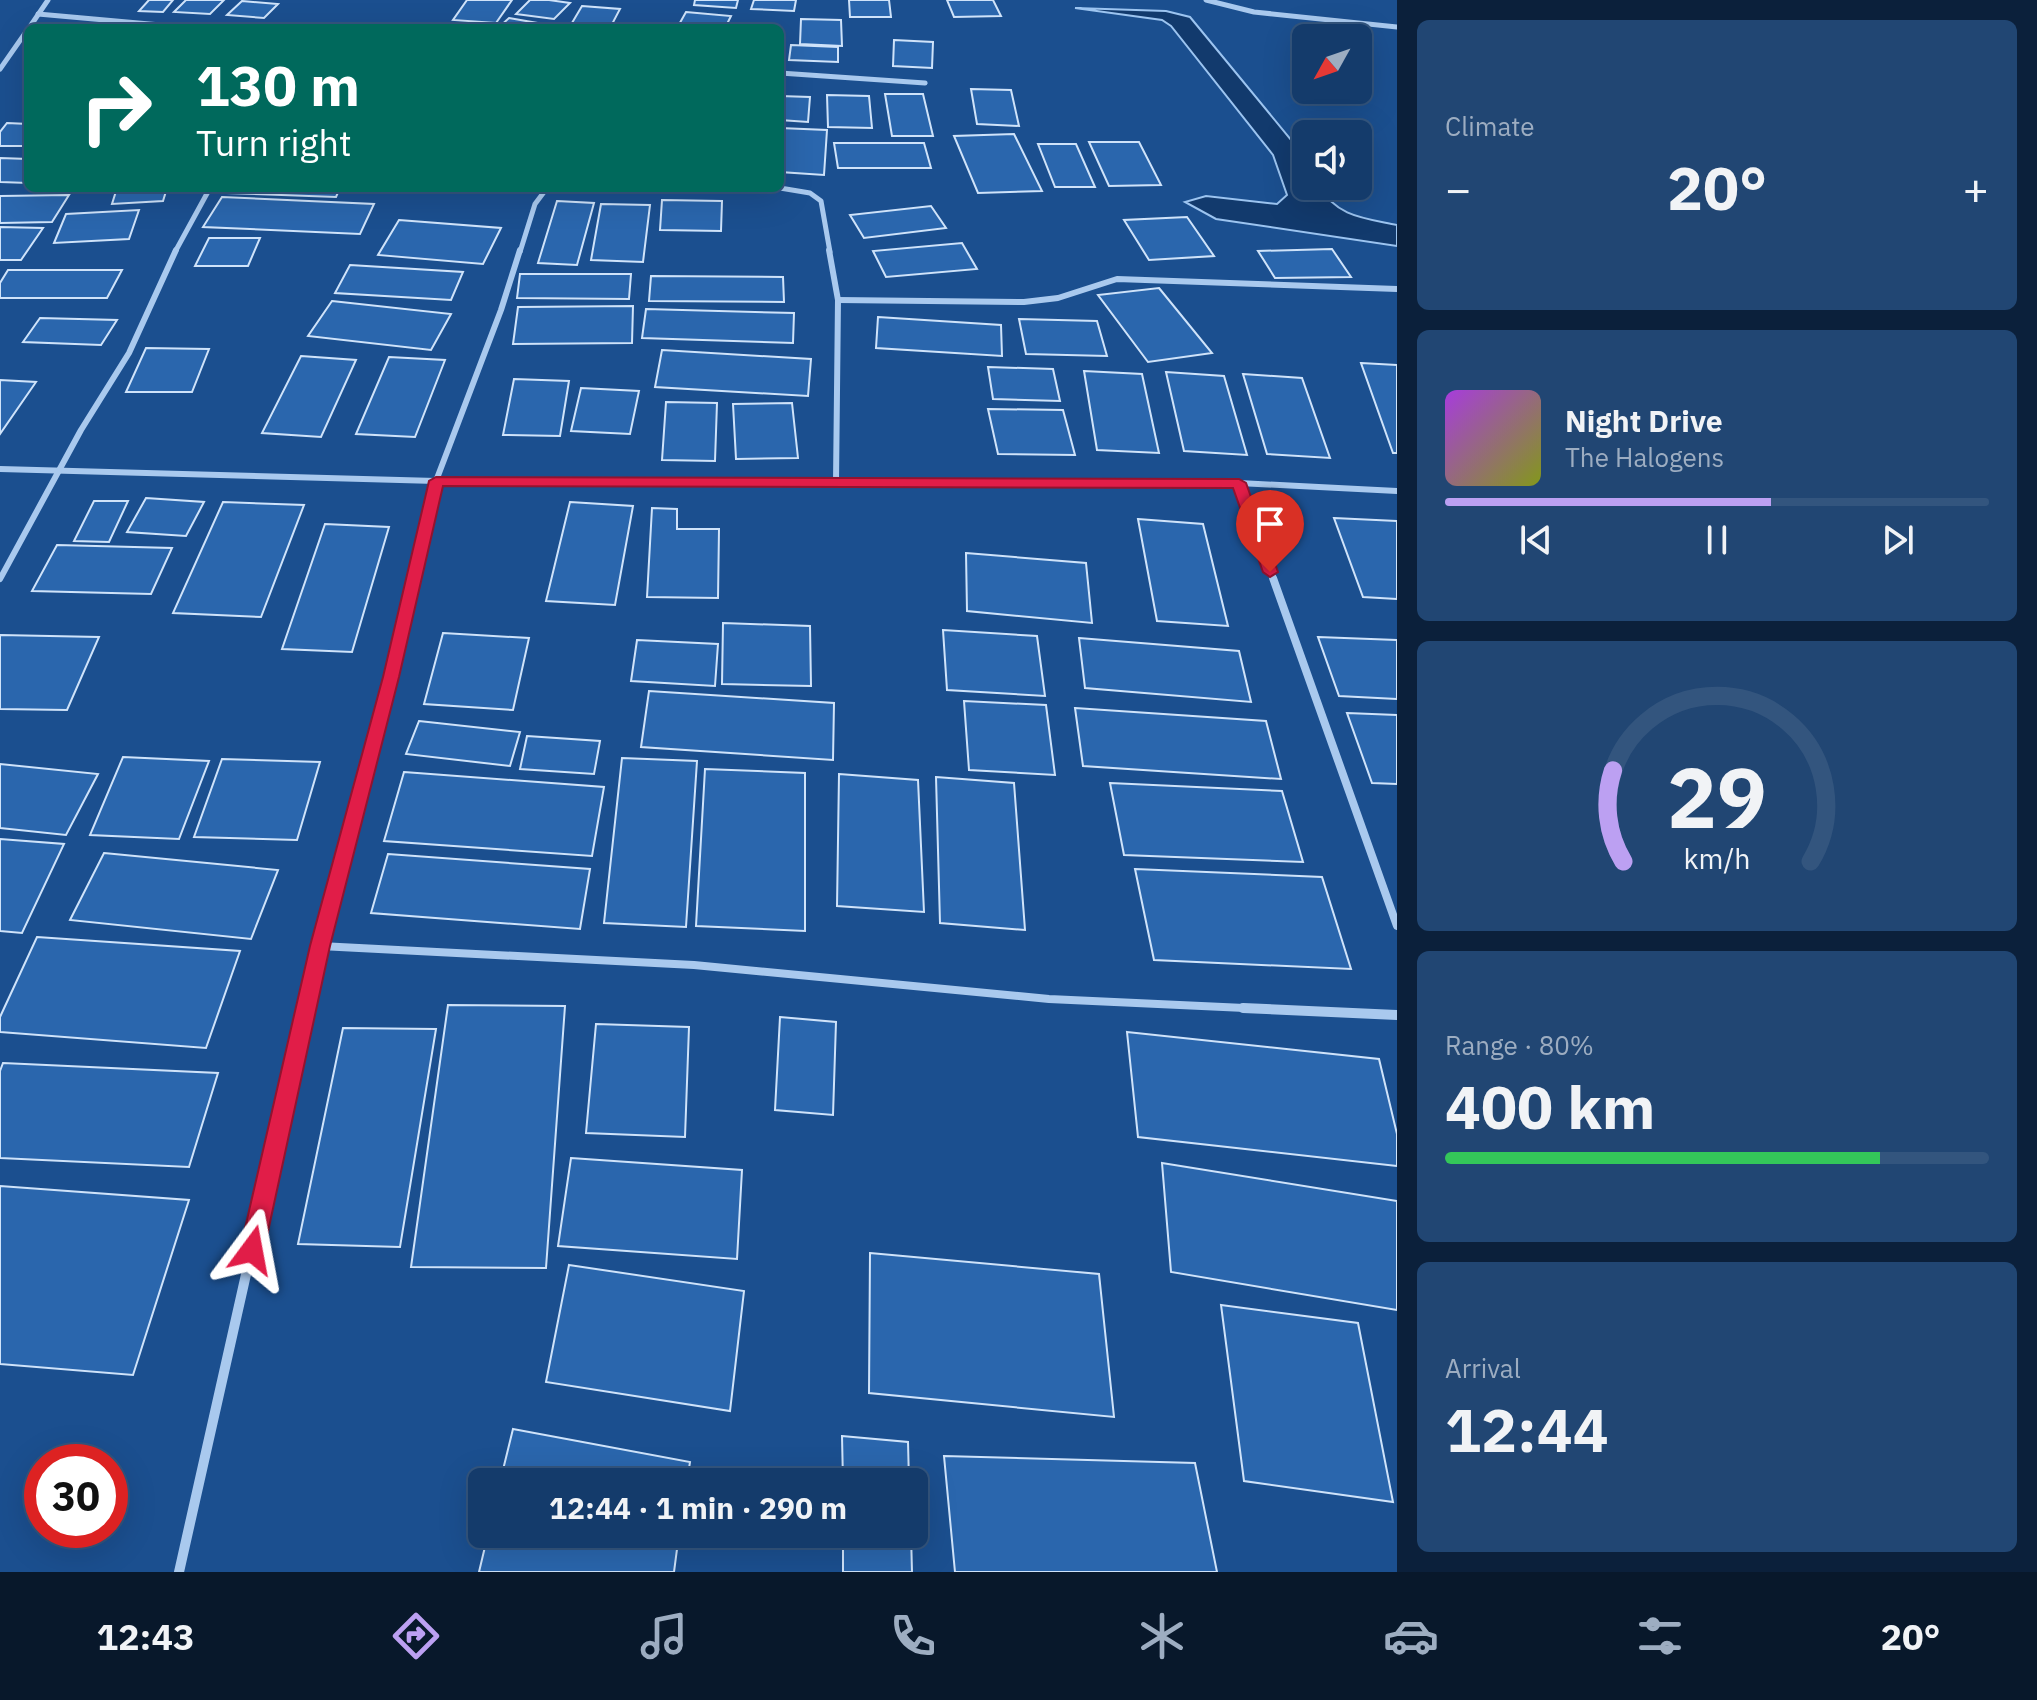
<!DOCTYPE html>
<meta charset="utf-8">
<style>
:root{--surface:#143b6b;--page:#214673;--text:#f1f3f6;--muted:#9dadc1;--line:#33557e;--accent:#bca0f2}
body{margin:0;font-family:"IBM Plex Sans",sans-serif;background:var(--page);color:var(--text);height:100vh;display:flex;flex-direction:column;font-size:30px;white-space:nowrap}
*{box-sizing:border-box;margin:0}
p{font-size:26px;color:var(--muted)}
.icon{flex:none;width:44px;height:44px;fill:none;stroke:currentColor;stroke-width:2;stroke-linecap:round;stroke-linejoin:round}
.map{position:relative;flex:1;overflow:hidden}
.sheet{display:flex;flex-direction:column;gap:20px;padding:20px;background:#0b203b;width:640px}
.sheet>*{flex:none}
.guide{position:absolute;left:24px;top:24px;width:760px;height:168px;border-radius:12px;box-shadow:0 8px 32px #0002,0 0 0 2px var(--line);background:#00695c;color:#fff;overflow:hidden}
.needle{width:52px;rotate:230deg}
.tools{position:absolute;left:1292px;top:24px;display:grid;gap:16px}
.tools a{display:grid;place-items:center;width:80px;height:80px;border-radius:12px;background:var(--surface);box-shadow:0 8px 32px #0002,0 0 0 2px var(--line);font-size:40px}
.speed{position:absolute;left:24px;top:1444px;display:flex;gap:16px;font-size:40px;font-weight:700;text-align:center}
.speed>*{display:grid;place-content:center;width:104px;height:104px;border-radius:50%;background:var(--surface);box-shadow:0 8px 32px #0002,0 0 0 2px var(--line);line-height:1}
.speed .limit{border:12px solid #d22;background:#fff;color:#111}
.pin{position:absolute;display:grid;place-items:center;width:68px;height:68px;color:#fff;margin:-82px -34px;border-radius:50% 50% 50% 0;rotate:-45deg;box-shadow:0 0 8px #0007}
.pin .icon{rotate:45deg}
.me{position:absolute;width:88px;margin:-44px;rotate:13deg;stroke-linejoin:round;filter:drop-shadow(0 0 6px #0008)}
.turn{display:flex;align-items:center;gap:28px;height:168px;padding:0 40px;font-size:36px}
.turn .icon{width:104px;height:104px;stroke-width:2.5}
.turn b{display:block;font-size:56px;line-height:68px}
.big{font-size:60px;font-weight:700;line-height:1.1}
.sheet .tile{flex:1;display:flex;flex-direction:column;justify-content:center;gap:12px;min-width:0;padding:0 28px;border-radius:12px;background:var(--page)}
.sheet .dial{align-items:center;gap:0}
.dial svg{height:208px;overflow:visible;fill:none;stroke:var(--line);stroke-width:7;stroke-linecap:round;text-anchor:middle}
.dial text{fill:var(--text);stroke:none}
.song{display:flex;align-items:center;gap:24px}
.cover{width:96px;height:96px;border-radius:12px;background:linear-gradient(135deg,hsl(280 70% 55%),hsl(70 70% 35%))}
.played{height:8px;border-radius:4px;background:linear-gradient(90deg,var(--accent) 60%,var(--line) 60%)}
.keys{display:flex;justify-content:space-around;direction:ltr}
.heat{display:flex;justify-content:space-between;align-items:center;font-size:44px;direction:ltr}
.charge{height:12px;border-radius:6px;background:linear-gradient(90deg,#34c759 80%,var(--line) 0)}
.trip{position:absolute;left:468px;top:1468px;width:460px;height:80px;border-radius:12px;background:var(--surface);box-shadow:0 8px 32px #0002,0 0 0 2px var(--line);font-weight:700;line-height:80px;text-align:center}
.tab-bar{display:flex;height:128px;justify-content:space-around;align-items:center;background:#08182b;color:var(--muted)}
.tab-bar .icon{width:56px;height:56px}
.tab-bar .selected{color:var(--accent)}
.tab-bar b{font-size:36px;color:var(--text)}
main{display:flex;flex:1;min-height:0}
.map>svg:first-child{display:block}
</style>
<main>
<div class="map">
<svg width="1397" height="1572" viewBox="0 0 1397 1572">
<rect width="100%" height="100%" fill="#1b4f8f"/>
<path fill="#123a6d" stroke="#9cc4f0" stroke-width="2" d="M1075,8L1166,11L1190,17L1292,141L1306,164V186H1319C1337,217 1364,218 1397,225V246L1216,219L1185,202L1206,196L1277,204L1287,195L1273,155L1171,26L1162,20Z"/>
<g fill="#2a66ad" stroke="#cfe3fa" stroke-width="2">
<path d="M149,0H173L163,12L139,11Z"/>
<path d="M186,0H224L210,14L174,12Z"/>
<path d="M467,0H512L496,23L453,20Z"/>
<path d="M530,0H549L570,3L554,19L516,14Z"/>
<path d="M695,0H738L736,8L694,5Z"/>
<path d="M754,0H796L794,11L751,9Z"/>
<path d="M849,0H889L891,17H850Z"/>
<path d="M947,0H993L1001,16L954,17Z"/>
<path d="M242,1L278,4L264,18L227,15Z"/>
<path d="M582,6L620,9L610,28H569Z"/>
<path d="M686,12L731,16L725,28H677Z"/>
<path d="M509,18L543,24L539,28H498Z"/>
<path d="M801,19L841,20L842,46L800,44Z"/>
<path d="M57,23H96L92,28H53Z"/>
<path d="M894,40L933,42L932,68L893,66Z"/>
<path d="M791,45L838,47V62L789,60Z"/>
<path d="M971,89L1011,90L1019,126L977,124Z"/>
<path d="M885,94H923L933,136H892Z"/>
<path d="M827,95L869,96L872,128L828,127Z"/>
<path d="M780,96L810,97L808,122L780,120Z"/>
<path d="M7,123L28,124V146H0V132Z"/>
<path d="M780,128L827,130L824,175L780,172Z"/>
<path d="M1014,134L1042,191L978,193L954,136Z"/>
<path d="M1089,142H1139L1161,185L1109,186Z"/>
<path d="M834,143H924L931,168H838Z"/>
<path d="M1038,144H1076L1095,187H1055Z"/>
<path d="M0,158L28,159V183L0,182Z"/>
<path d="M117,188H167L163,201L112,204Z"/>
<path d="M231,188H340L336,197L228,193Z"/>
<path d="M69,195L52,222L0,223V196Z"/>
<path d="M222,197L374,204L360,234L203,227Z"/>
<path d="M662,200L722,201L721,231L660,230Z"/>
<path d="M557,201L594,203L577,265L538,263Z"/>
<path d="M601,204L650,205L643,262L591,260Z"/>
<path d="M931,206L946,228L864,238L850,215Z"/>
<path d="M139,210L129,239L54,243L66,214Z"/>
<path d="M1187,217L1214,256L1149,260L1124,220Z"/>
<path d="M399,220L501,228L483,264L378,255Z"/>
<path d="M0,227L43,228L21,260H0Z"/>
<path d="M209,238H260L248,266H195Z"/>
<path d="M962,243L977,269L886,277L873,251Z"/>
<path d="M1332,249L1351,277L1275,278L1258,251Z"/>
<path d="M350,265L463,272L451,300L335,293Z"/>
<path d="M8,270H122L107,298H0V283Z"/>
<path d="M520,274H631L629,299L517,298Z"/>
<path d="M651,276L783,277L784,302L649,301Z"/>
<path d="M1159,288L1212,353L1148,362L1098,295Z"/>
<path d="M332,301L451,314L431,350L308,336Z"/>
<path d="M633,306L632,343L513,344L518,307Z"/>
<path d="M646,309L794,313L793,343L642,338Z"/>
<path d="M878,317L1001,325L1002,356L876,348Z"/>
<path d="M40,318L117,320L101,345L23,342Z"/>
<path d="M1019,319L1097,321L1107,356L1026,354Z"/>
<path d="M146,348L209,349L192,392H126Z"/>
<path d="M662,350L811,359L808,396L655,387Z"/>
<path d="M301,356L356,360L321,437L262,433Z"/>
<path d="M389,357L445,360L415,437L356,434Z"/>
<path d="M1361,363L1397,365V453H1393Z"/>
<path d="M988,367L1053,369L1060,401L993,399Z"/>
<path d="M1084,371L1142,374L1159,453L1097,450Z"/>
<path d="M1166,372L1224,376L1247,455L1184,451Z"/>
<path d="M1243,374L1302,378L1330,458L1267,454Z"/>
<path d="M514,379L569,381L560,436L503,435Z"/>
<path d="M0,380L36,382L0,434Z"/>
<path d="M581,388L639,391L630,434L571,431Z"/>
<path d="M666,402L717,403L715,461L662,460Z"/>
<path d="M792,403L798,458L736,459L733,404Z"/>
<path d="M988,409L1063,410L1075,455L998,454Z"/>
<path d="M146,498L204,502L186,536L127,532Z"/>
<path d="M94,501H128L109,542L74,541Z"/>
<path d="M223,502L304,505L261,617L173,613Z"/>
<path d="M570,502L633,506L615,605L546,601Z"/>
<path d="M652,508L677,509V529H719L718,598L647,597Z"/>
<path d="M1334,518L1397,521V599L1363,597Z"/>
<path d="M1138,519L1203,524L1228,626L1157,621Z"/>
<path d="M325,524L389,527L352,652L282,649Z"/>
<path d="M57,545L172,548L151,594L32,591Z"/>
<path d="M966,553L1086,563L1092,623L967,611Z"/>
<path d="M723,623L810,626L811,686L722,684Z"/>
<path d="M943,630L1037,636L1045,696L947,690Z"/>
<path d="M443,633L529,638L513,710L424,704Z"/>
<path d="M0,635L99,637L67,710L0,709Z"/>
<path d="M1318,637L1397,640V699L1339,696Z"/>
<path d="M1079,638L1239,651L1251,702L1085,688Z"/>
<path d="M637,640L718,644L715,686L631,681Z"/>
<path d="M649,691L834,703L833,760L641,747Z"/>
<path d="M964,701L1046,705L1055,775L969,770Z"/>
<path d="M1075,708L1266,721L1281,779L1083,766Z"/>
<path d="M1347,713L1397,715V784L1372,783Z"/>
<path d="M419,721L520,732L510,766L406,754Z"/>
<path d="M527,736L600,741L594,774L520,769Z"/>
<path d="M123,757L209,761L179,839L90,835Z"/>
<path d="M622,758L697,761L686,927L604,923Z"/>
<path d="M222,759L320,762L297,840L194,837Z"/>
<path d="M0,764L98,774L66,835L0,828Z"/>
<path d="M705,769L805,773V931L696,926Z"/>
<path d="M404,772L604,787L592,856L384,841Z"/>
<path d="M839,774L918,780L924,912L837,906Z"/>
<path d="M936,777L1014,783L1025,930L940,923Z"/>
<path d="M1110,783L1282,791L1303,862L1124,855Z"/>
<path d="M0,839L64,844L22,933L0,931Z"/>
<path d="M104,853L278,870L251,939L70,920Z"/>
<path d="M388,854L590,869L580,929L371,913Z"/>
<path d="M1135,869L1322,877L1351,969L1154,960Z"/>
<path d="M37,937L240,951L206,1048L0,1032V1017Z"/>
<path d="M448,1005L565,1006L546,1268L411,1267Z"/>
<path d="M780,1017L836,1022L833,1115L775,1110Z"/>
<path d="M596,1024L689,1027L685,1137L586,1133Z"/>
<path d="M343,1028L436,1029L400,1247L298,1244Z"/>
<path d="M1127,1032L1379,1059L1397,1134V1166L1138,1137Z"/>
<path d="M3,1063L218,1073L189,1167L0,1158V1071Z"/>
<path d="M571,1158L742,1170L737,1259L558,1246Z"/>
<path d="M1162,1163L1397,1201V1310L1171,1272Z"/>
<path d="M0,1186L189,1200L133,1375L0,1364Z"/>
<path d="M870,1253L1099,1274L1114,1417L869,1393Z"/>
<path d="M569,1265L744,1291L730,1411L546,1382Z"/>
<path d="M1221,1305L1358,1323L1393,1502L1244,1481Z"/>
<path d="M513,1429L690,1462L687,1482H500Z"/>
<path d="M842,1436L908,1442L909,1482H843Z"/>
<path d="M944,1456L1195,1463L1217,1572H955Z"/>
<path d="M488,1534H679L674,1572H479Z"/>
<path d="M843,1534H911L912,1572H843Z"/>
</g>
<g fill="none" stroke-linecap="round" stroke-linejoin="round">
<g stroke="#a9c9ee" stroke-width="5">
<path d="M1206,0L1254,12L1397,27"/>
<path d="M38,14L194,28"/>
<path d="M29,28L48,0"/>
<path d="M0,69L28,29"/>
<path d="M780,73L925,83"/>
<path d="M780,188L810,193L821,201L830,252"/>
<path d="M175,252L210,188"/>
<path d="M520,252L535,204L547,188"/>
</g>
<g stroke="#a9c9ee" stroke-width="6">
<path d="M829,250L838,300L836,482"/>
<path d="M838,300L1024,302L1058,298L1117,279L1397,289"/>
<path d="M0,469L436,481L1239,483L1397,491"/>
<path d="M1239,483L1274,580"/>
<path d="M0,579L81,430L129,353L176,250"/>
<path d="M413,580L436,481L501,310L520,250"/>
</g>
<g stroke="#a9c9ee" stroke-width="8">
<path d="M1273,578L1397,926"/>
<path d="M320,946L694,965L1049,999L1287,1010"/>
<path d="M306,1010L414,578"/>
</g>
<g stroke="#a9c9ee" stroke-width="10">
<path d="M1243,1008L1397,1015"/>
<path d="M179,1572L306,1008"/>
</g>
</g>
<path fill="#e11d48" stroke="#92132f" stroke-width="2" d="M436,477L1239,479L1246,483L1278,572L1270,577L1263,572L1233,488L443,486L399,677L330,946L264,1250L261,1259L252,1262L244,1259L240,1250L310,946L383,677L429,481Z"/>
</svg>
<div class="tools">
<a><svg class="needle" viewBox="-14 -14 28 28"><path d="M0-13l5 13h-10z" fill="#e53935"/><path d="M0 13l5-13h-10z" fill="#9dadc1"/></svg></a>
<a><svg class="icon" aria-label="sound" viewBox="0 0 24 24"><path d="M4 9h4l5-4v14l-5-4H4zM17 9q2 3 0 6"/></svg></a>
</div>
<div class="speed"><div class="limit">30</div></div>
<div class="pin" style="left:1270px;top:572px;background:#d93025"><svg class="icon" aria-label="arrive" viewBox="0 0 24 24"><path d="M6 21V4h12l-3 4 3 4H6"/></svg></div>
<svg class="me" style="left:252px;top:1250px" viewBox="-20 -20 40 40"><path d="M0-17L14 15 0 8-14 15z" fill="#e11d48" stroke="#fff" stroke-width="4"/></svg>
<div class="trip">12:44 · 1 min · 290 m</div>
<div class="guide">
<div class="turn"><svg class="icon" aria-label="right" viewBox="0 0 24 24"><path d="M7 20v-9h11M14 6l5 5-5 5"/></svg><div><b>130 m</b>Turn right</div></div>
</div>
</div>
<section class="sheet">
<div class="tile"><p>Climate</p>
<div class="heat"><a>−</a><b class="big">20°</b><a>+</a></div>
</div>
<div class="tile">
<div class="song"><i class="cover"></i><div><b>Night Drive</b><p>The Halogens</p></div></div>
<div class="played"></div>
<div class="keys"><svg class="icon" aria-label="previous" viewBox="0 0 24 24"><path d="M18 5L8 12l10 7zM5 5v14"/></svg><svg class="icon" aria-label="pause" viewBox="0 0 24 24"><path d="M8 5v14M16 5v14"/></svg><svg class="icon" aria-label="next" viewBox="0 0 24 24"><path d="M6 5l10 7-10 7zM19 5v14"/></svg></div>
</div>
<div class="tile dial"><svg viewBox="0 0 100 80">
<path d="M14 69A42 42 0 1 1 86 69"/>
<path d="M14 69A42 42 0 0 1 10 34" stroke="#bca0f2"/>
<text x="50" y="56" font-size="32" font-weight="700">29</text>
<text x="50" y="72" font-size="11">km/h</text>
</svg></div>
<div class="tile"><p>Range · 80%</p><b class="big">400 km</b><div class="charge"></div></div>
<div class="tile"><p>Arrival</p><b class="big">12:44</b></div>
</section>
</main>
<nav class="tab-bar">
<b>12:43</b>
<svg class="icon selected" aria-label="directions" viewBox="0 0 24 24"><path d="M12 3l9 9-9 9-9-9zM9 14v-3h6M13 9l2 2-2 2"/></svg>
<svg class="icon" aria-label="music" viewBox="0 0 24 24"><path d="M9 18V5l10-2v13"/><circle cx="6" cy="18" r="3"/><circle cx="16" cy="16" r="3"/></svg>
<svg class="icon" aria-label="phone" viewBox="0 0 24 24"><path d="M5 4h4l2 5-3 2q2 4 5 5l2-3 5 2v4C11 20 4 13 5 4z"/></svg>
<svg class="icon" aria-label="climate" viewBox="0 0 24 24"><path d="M12 3v18M4 7l16 10M4 17L20 7"/></svg>
<svg class="icon" aria-label="car" viewBox="0 0 24 24"><path d="M5 17H2v-5l4-1 3-4h7l3 4 3 1v5h-3M9 17h6M6 11h13"/><circle cx="7" cy="17" r="2"/><circle cx="17" cy="17" r="2"/></svg>
<svg class="icon" aria-label="filters" viewBox="0 0 24 24"><path d="M4 7h16M4 17h16"/><circle cx="9" cy="7" r="2"/><circle cx="15" cy="17" r="2"/></svg>
<b>20°</b>
</nav>
